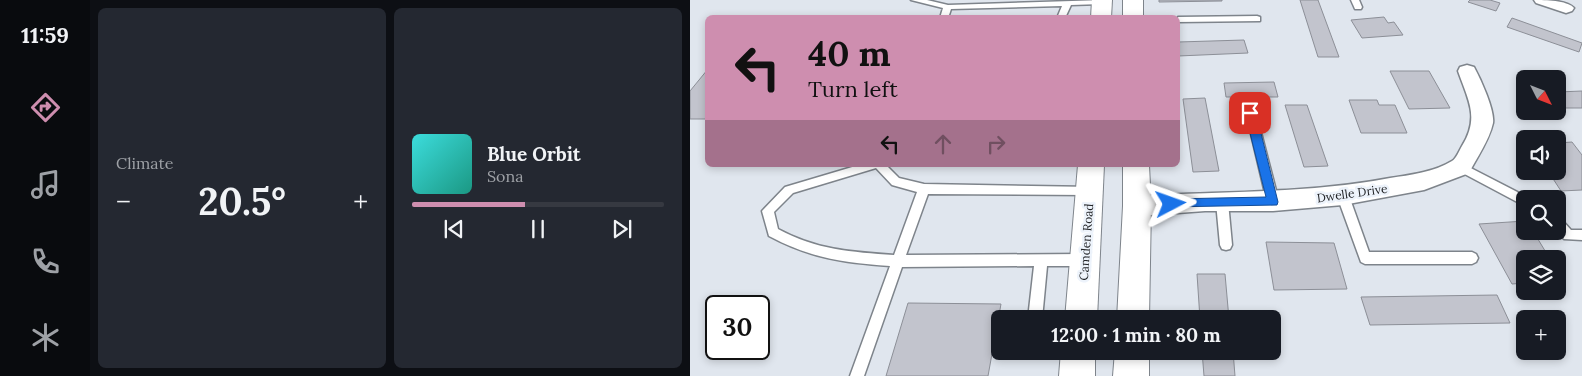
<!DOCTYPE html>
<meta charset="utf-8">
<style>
:root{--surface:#171b24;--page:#242831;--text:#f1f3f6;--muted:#9ea1a6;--line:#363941;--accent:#ce8eaf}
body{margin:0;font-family:Lora,serif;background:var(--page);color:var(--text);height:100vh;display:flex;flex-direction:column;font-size:19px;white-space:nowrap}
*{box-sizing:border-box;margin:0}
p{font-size:16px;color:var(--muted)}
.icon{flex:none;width:28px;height:28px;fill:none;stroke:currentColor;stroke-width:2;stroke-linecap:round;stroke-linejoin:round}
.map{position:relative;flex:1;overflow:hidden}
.sheet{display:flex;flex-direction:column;gap:8px;padding:8px;background:#0d0f14;width:600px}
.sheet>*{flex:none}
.hud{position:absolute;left:15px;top:15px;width:475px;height:152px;border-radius:8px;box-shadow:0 2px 8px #0003;background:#ce8eaf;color:#111;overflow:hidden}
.needle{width:32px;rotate:132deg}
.tools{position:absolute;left:826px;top:70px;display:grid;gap:10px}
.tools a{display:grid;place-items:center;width:50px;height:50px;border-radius:8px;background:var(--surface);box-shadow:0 2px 8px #0003;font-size:25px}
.speed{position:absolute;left:15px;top:295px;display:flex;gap:10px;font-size:25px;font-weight:700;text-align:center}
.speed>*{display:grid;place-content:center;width:65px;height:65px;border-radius:50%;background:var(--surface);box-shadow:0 2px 8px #0003;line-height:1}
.speed .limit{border:2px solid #111;border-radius:8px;background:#fff;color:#111}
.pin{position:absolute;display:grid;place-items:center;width:42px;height:42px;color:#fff;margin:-21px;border-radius:10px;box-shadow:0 2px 8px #0006}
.me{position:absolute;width:55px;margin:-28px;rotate:86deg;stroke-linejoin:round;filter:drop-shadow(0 0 4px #0008)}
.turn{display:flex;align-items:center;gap:18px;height:105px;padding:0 20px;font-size:22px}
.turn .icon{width:65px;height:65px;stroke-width:2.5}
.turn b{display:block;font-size:35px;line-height:42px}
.lanes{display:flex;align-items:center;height:48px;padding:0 20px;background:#0003;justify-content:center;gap:25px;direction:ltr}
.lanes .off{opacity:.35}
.big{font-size:38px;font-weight:700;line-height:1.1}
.sheet .card{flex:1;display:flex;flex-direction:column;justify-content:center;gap:8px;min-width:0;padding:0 18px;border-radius:8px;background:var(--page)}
.song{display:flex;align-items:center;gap:15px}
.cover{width:60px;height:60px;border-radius:8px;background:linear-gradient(135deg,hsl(180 70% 55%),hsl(170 70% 35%))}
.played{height:5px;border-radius:2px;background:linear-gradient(90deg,var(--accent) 45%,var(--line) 45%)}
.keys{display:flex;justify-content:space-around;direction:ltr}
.heat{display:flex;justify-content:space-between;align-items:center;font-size:28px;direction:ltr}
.sheet .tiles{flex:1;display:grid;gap:8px;grid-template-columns:repeat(2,1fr)}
.trip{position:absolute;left:301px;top:310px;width:290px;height:50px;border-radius:8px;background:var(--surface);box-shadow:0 2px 8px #0003;font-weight:700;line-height:50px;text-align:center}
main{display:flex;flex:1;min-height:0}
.tab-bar{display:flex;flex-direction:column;width:90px;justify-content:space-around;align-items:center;background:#090b0e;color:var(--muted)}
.tab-bar .icon{width:35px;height:35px}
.tab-bar .current{color:var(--accent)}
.tab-bar b{font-size:22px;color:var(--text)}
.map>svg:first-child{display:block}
</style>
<main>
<nav class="tab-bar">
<b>11:59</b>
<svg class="icon current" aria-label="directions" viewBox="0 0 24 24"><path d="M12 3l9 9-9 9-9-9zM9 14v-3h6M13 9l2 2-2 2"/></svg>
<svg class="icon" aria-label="music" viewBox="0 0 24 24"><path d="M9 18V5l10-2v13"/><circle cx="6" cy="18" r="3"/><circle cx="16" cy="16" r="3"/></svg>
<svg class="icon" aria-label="phone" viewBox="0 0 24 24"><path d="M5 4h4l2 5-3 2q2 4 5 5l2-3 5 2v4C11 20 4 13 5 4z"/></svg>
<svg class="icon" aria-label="climate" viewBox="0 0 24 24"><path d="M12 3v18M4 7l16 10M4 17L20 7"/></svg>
</nav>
<section class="sheet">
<div class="tiles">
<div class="card"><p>Climate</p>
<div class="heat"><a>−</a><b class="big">20.5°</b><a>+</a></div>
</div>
<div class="card">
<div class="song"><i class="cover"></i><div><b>Blue Orbit</b><p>Sona</p></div></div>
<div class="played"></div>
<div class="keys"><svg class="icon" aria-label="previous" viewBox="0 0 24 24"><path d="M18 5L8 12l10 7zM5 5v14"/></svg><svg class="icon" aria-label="pause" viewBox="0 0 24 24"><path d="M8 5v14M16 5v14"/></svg><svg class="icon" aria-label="next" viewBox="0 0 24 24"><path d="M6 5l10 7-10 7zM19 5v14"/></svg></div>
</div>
</div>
</section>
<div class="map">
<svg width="892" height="376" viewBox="0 0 892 376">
<rect width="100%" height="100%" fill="#e0e6ee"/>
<g fill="#c2c4cd" stroke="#8c8f97">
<path d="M469,0H532V1L469,2Z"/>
<path d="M610,0H628L649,57H628Z"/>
<path d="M780,0H800L810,3L806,11L778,2Z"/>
<path d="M694,17L698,23L704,22L713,35L672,38L661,20Z"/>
<path d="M822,18L892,43L889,52L817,27Z"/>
<path d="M554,40L558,53L488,56V42Z"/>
<path d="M18,69V119H0V91Z"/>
<path d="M700,71H739L760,108L719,109Z"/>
<path d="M584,82L588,97H536L534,83Z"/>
<path d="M892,91V108H868V92Z"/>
<path d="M515,98L529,171L503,172L493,99Z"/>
<path d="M659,100H687L689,105H705L717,133H671Z"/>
<path d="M595,105H617L638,166L614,167Z"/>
<path d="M882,142L892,155V190L871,191L858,171H868V143Z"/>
<path d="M835,221V231H843L860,259H835V283L822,284L789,224Z"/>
<path d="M576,242L644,243L657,289L584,290Z"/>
<path d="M507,274H535L539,319H510Z"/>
<path d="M807,295L820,323L680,325L671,297Z"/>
<path d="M218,303L311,304L298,376H196Z"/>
<path d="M512,351H543L545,376H514Z"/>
</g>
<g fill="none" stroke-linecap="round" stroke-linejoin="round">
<defs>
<g id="service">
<path d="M221,0H237L258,5L414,0L416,2L412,4L381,5L375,18H367L372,6L261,9L258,18H250L253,8Z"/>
<path d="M661,0H669L672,7L671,9H665Z"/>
<path d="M567,16L570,17V21L488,22V17Z"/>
<path d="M561,109L566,113L589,202L587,205H579L577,202L556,113Z"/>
<path d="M771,163L839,198L840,199H835V206L831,204L767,170L766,167L767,164Z"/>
<path d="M169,165H196L209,178L234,184L403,187L405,190L403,193L399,195L238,194L216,255L395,254L399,256L401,260L399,264L395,266H357L352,319H338L344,266L212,267L174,376H160L200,266C154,263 120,258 79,236L72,211L95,187ZM186,168L202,185L227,192L204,255C161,252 127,250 88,229L84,212L103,193Z"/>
<path d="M653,191L657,193L659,196L679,252H782L786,254L788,258L786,262L782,264H675L671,262L647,196L649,193Z"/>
<path d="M532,197L536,199L538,202L542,245L540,249L536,250L532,249L530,245L526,202L528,199Z"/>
<path d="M868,219L872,220L881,230H892V240L874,239L867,231Z"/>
</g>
<g id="minor">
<path d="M844,0C856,0 876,0 884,8L882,11L876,13L846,3Z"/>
<path d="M777,65L784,67C790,78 805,110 803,123C799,141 787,157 779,173L734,190L653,205L583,211H515L447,216L439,213L435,206L439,199L447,196C533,191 615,194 700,178C720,175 744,172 762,161C766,159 769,151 772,146C790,117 778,100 768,71L770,67Z"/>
</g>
<g id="tertiary">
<path d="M402,0H422L421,18H401Z"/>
<rect x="433" y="0" width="20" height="18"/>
<path d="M388,165H414L407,319H375Z"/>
<path d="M433,165H459L461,206L459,319H427L433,206Z"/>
<path d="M371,351H405V376H369Z"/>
<path d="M425,351H459V376H423Z"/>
</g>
</defs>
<use href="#service" stroke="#7e848b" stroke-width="3"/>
<use href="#minor" stroke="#7e848b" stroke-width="3"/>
<use href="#tertiary" stroke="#7e848b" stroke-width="2"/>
<use href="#service" fill="#fff" fill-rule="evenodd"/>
<use href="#minor" fill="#fff" fill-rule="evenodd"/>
<use href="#tertiary" fill="#fff" fill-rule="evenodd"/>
</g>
<path fill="#1a73e8" stroke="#114b97" d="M560,109L566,113L588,202L587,205L477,207L475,204L481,199L576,197L555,113Z"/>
<g text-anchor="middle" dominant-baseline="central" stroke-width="5" stroke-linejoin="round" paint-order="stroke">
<g font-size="12" fill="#232528" stroke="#edf3fb">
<text transform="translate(662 193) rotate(-8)">Dwelle Drive</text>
<text transform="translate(396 242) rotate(-86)">Camden Road</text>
</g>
</g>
</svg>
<div class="tools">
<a><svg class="needle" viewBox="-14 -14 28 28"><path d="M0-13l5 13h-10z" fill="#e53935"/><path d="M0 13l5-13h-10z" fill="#9ea1a6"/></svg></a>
<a><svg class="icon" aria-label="sound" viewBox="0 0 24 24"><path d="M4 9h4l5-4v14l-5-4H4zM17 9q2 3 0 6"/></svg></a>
<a><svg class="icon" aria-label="search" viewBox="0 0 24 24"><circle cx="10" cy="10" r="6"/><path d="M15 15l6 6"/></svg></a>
<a><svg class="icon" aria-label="layers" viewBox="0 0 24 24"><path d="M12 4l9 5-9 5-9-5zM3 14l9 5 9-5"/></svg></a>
<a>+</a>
</div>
<div class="speed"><div class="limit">30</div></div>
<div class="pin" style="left:560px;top:113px;background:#d93025"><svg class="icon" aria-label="arrive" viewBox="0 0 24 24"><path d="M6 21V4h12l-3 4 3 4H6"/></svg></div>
<svg class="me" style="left:481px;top:204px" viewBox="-20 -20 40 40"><path d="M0-17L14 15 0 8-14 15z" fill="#1a73e8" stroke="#fff" stroke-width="4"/></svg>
<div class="trip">12:00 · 1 min · 80 m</div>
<div class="hud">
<div class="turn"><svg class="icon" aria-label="left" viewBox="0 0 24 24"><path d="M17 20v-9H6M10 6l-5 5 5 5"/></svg><div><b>40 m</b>Turn left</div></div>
<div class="lanes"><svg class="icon" aria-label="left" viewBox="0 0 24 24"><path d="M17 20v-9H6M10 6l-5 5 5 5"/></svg><svg class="icon off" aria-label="ahead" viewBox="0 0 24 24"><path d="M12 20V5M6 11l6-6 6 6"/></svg><svg class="icon off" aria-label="right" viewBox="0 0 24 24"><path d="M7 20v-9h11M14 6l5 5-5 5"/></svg></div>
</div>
</div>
</main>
